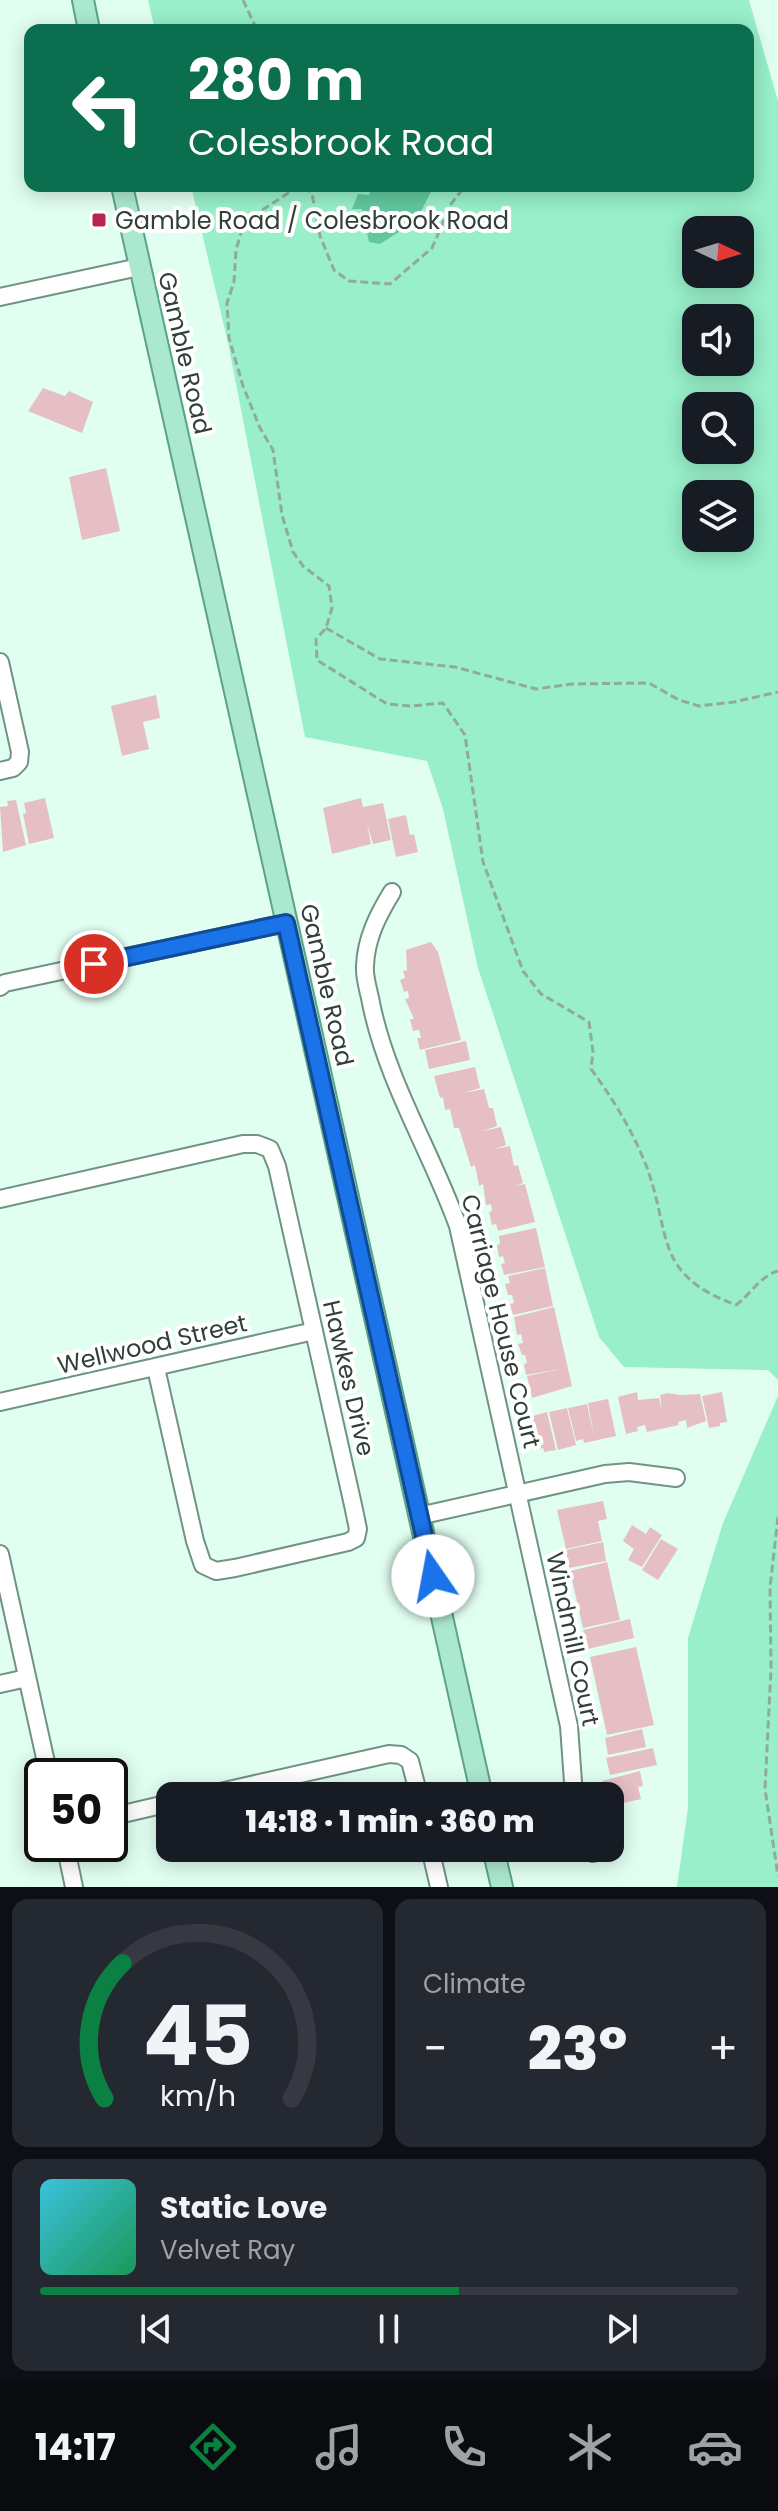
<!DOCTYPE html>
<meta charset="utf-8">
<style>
:root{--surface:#171b24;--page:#242831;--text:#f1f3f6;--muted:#9ea1a6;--line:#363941;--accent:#0b8043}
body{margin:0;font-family:Poppins,sans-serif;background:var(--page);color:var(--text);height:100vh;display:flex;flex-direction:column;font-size:30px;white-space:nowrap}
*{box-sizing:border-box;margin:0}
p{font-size:26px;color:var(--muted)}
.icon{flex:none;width:44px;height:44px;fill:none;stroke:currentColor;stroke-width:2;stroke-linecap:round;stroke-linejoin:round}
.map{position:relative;height:1887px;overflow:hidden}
.sheet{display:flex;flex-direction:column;gap:12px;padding:12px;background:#0d0f14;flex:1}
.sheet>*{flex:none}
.banner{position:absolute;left:24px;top:24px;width:730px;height:168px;border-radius:16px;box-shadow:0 4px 20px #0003;background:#0b6e4f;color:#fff;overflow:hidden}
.needle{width:52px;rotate:94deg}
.buttons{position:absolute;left:682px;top:216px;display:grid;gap:16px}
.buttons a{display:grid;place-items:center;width:72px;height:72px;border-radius:16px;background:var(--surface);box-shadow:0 4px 20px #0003;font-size:40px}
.speed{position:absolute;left:24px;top:1758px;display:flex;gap:16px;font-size:40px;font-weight:700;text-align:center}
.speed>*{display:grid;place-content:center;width:104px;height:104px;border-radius:50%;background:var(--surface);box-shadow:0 4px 20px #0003;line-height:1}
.speed .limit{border:4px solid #111;border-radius:12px;background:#fff;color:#111}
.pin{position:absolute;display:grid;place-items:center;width:68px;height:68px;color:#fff;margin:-34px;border:4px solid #fff;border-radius:50%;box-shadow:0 2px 8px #0007}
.me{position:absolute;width:88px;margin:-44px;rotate:348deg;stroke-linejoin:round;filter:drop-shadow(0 0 6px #0008)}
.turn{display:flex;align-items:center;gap:28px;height:168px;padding:0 32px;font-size:36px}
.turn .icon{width:104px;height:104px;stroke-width:2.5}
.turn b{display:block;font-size:56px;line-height:68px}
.big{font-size:60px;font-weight:800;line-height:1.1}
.sheet .tile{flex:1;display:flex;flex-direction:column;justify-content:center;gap:12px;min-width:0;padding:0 28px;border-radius:16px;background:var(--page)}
.sheet .dial{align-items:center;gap:0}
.dial svg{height:208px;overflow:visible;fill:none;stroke:var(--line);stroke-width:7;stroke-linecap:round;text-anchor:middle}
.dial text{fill:var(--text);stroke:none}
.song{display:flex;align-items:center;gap:24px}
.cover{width:96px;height:96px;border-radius:12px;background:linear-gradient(135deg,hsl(190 70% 55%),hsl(150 70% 35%))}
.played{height:8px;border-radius:4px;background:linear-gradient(90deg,var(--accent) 60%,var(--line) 60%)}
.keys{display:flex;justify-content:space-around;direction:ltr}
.heat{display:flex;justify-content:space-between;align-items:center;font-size:44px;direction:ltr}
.sheet .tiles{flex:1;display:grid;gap:12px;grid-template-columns:1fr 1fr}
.tile:last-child{grid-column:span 2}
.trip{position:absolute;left:156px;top:1782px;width:468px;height:80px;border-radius:16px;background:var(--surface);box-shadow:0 4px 20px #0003;font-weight:800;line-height:80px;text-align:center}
.tab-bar{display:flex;height:128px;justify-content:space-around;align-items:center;background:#090b0e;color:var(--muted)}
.tab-bar .icon{width:56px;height:56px}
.tab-bar .current{color:var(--accent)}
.tab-bar b{font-size:36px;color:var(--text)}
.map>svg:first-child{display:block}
</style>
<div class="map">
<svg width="778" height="1887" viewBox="0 0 778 1887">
<rect width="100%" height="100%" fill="#e1fff1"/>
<g fill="#98efca" fill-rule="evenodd">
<path d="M148,0H749L778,101V1380L768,1370L624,1367L599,1337L478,968L443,809L427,761L305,737L228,343L191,186H748V30H155ZM696,230H740V274H696ZM696,318H740V362H696ZM696,406H740V450H696ZM696,494H740V538H696Z"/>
<path d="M778,1396V1887H677L688,1808V1638L723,1523Z"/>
</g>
<path fill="#62c69e" d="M372,186H434L416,221L380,244L369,242L362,209H352L358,194L369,195Z"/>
<g fill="#e6bfc5">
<path d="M43,388L65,396L69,391L93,402L82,433L28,411Z"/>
<path d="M106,468L120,531L82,540L69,477Z"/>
<path d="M156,695L160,718L143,722L149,749L122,756L111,706Z"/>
<path d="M45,798L54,838L29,844L23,814L26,813L24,803Z"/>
<path d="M361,798L363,807L383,803L391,840L373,844L367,824L371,844L332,854L323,808Z"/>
<path d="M16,800L26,845L3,852L0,807L8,806L7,801Z"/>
<path d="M406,815L410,835L414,834L418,852L396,857L388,819Z"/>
<path d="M431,942L438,952L461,1040L420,1050L417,1038H421L419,1030L413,1031L410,1019H414L405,999L409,998L408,991L404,992L400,980L405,978L403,971L407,970L406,950Z"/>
<path d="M466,1041L470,1060L429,1069L425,1050Z"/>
<path d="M475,1067L480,1088L463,1093L484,1089L489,1108H493L497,1126L483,1131L501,1127L506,1145L495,1149L510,1146L514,1166L518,1165L523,1183L515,1186L525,1184L535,1222L498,1231L496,1224L492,1225L489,1212L492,1211L491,1204L486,1205L483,1184L479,1186L475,1165L471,1167L459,1128H454L450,1109L445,1110L443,1097L440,1098L434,1076Z"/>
<path d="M536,1228L545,1267L504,1275L501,1264L505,1263L503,1256L499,1257L497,1245L500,1244L499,1236Z"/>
<path d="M545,1268L553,1306L513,1315L510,1304L514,1303L512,1295H508L505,1284L510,1283L508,1276Z"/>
<path d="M554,1307L572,1386L532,1398L527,1376L561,1369L526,1375L524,1364L527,1363L525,1355H522L518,1344L523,1343L521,1334L517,1335L514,1317Z"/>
<path d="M637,1392L638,1400L659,1398L662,1412L660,1395L668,1393L680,1395L700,1394L706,1421L687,1428L686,1420L678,1422L679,1425L647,1432L645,1425L637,1427L638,1431L626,1434L618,1397Z"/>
<path d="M722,1392L727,1422L720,1423V1426L709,1428L702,1396Z"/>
<path d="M608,1399L616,1436L584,1443L583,1439L576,1441L568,1408L587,1404L594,1436L588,1403Z"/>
<path d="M567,1408L576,1445L558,1450L549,1412Z"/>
<path d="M547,1412L556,1450L544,1452L543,1448L536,1450L529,1417Z"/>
<path d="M603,1501L607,1519L598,1521L602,1541L566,1549L557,1510Z"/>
<path d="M632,1525L646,1534L650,1527L662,1535L642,1567L628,1560L634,1549L623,1541Z"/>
<path d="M661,1539L678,1549L658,1580L642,1570Z"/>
<path d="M603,1542L606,1561L569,1568L566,1550Z"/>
<path d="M607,1562L620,1620L583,1628L570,1571Z"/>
<path d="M630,1619L634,1638L588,1649L583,1630Z"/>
<path d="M636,1647L654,1725L607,1735L590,1657Z"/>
<path d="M642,1729L646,1747L608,1755L605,1738Z"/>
<path d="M653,1748L657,1765L610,1775L606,1758Z"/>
<path d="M640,1771L643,1786L638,1787L641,1799L624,1803L620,1790L605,1794L602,1781Z"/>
</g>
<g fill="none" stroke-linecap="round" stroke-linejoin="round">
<defs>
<g id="minor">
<path d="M0,297L139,267"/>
<path d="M0,662L20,752L19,762L13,768L0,771"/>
<path d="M392,892C378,915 366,938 365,966C364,978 369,991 371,1003C387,1082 431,1151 458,1226L569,1726L574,1796"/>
<path d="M0,987L5,983L286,923"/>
<path d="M0,1199L243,1144H257L270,1149L277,1166L353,1505L358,1529L356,1538L348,1542L235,1568L216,1571L203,1565L195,1541L156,1368"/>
<path d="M0,1402L314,1331"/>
<path d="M419,1516L605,1474L629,1472L676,1478"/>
<path d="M0,1554L49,1776"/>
<path d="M0,1684L27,1678"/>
<path d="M202,1796L389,1754L401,1755L410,1761L419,1796"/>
<path d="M110,1817L170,1803"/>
<path d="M65,1844L74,1887"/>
<path d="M430,1848L439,1887"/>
<path d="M591,1848L593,1853"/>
</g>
<g id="major">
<path d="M83,0L89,30"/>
<path d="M122,186L482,1796"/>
<path d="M493,1848L502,1887"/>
</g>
</defs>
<use href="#minor" stroke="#719384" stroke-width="20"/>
<use href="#major" stroke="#5ca386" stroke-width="24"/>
<g stroke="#91a99e" stroke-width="3" stroke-dasharray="8 4" stroke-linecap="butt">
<path d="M243,0L257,30"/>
<path d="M299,186L244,222L236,250L234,282L227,303L229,338L243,386L260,428L273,450L282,515L293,552L303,566L329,586L332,608L326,628L316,639L317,660L387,704L410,706L443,703L465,735L483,862L523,971L541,994L589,1022L593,1052L591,1069C613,1099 632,1130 646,1165C672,1234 652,1274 736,1305C751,1294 760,1276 778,1271"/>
<path d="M305,186L312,194L320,236L334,270L349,281L390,284L432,248L451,204L465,186"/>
<path d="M326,628L380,659L455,667L536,689L572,684L649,683L679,700L699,706L734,702L778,692"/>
<path d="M778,1517L770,1587L771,1669L765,1789L778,1876"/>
</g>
<use href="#minor" stroke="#fff" stroke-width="16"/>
<use href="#major" stroke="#abe8d0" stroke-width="20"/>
</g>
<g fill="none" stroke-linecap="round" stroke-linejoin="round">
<defs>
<path id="route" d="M94,964L286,923L433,1576"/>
</defs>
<use href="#route" stroke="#114b97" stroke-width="20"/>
<use href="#route" stroke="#1a73e8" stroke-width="14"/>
</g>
<rect fill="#b62652" stroke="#fff" stroke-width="3" x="91" y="212" width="16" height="16" rx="4"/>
<g text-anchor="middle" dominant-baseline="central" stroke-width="8" stroke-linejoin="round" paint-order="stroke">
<g font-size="24" fill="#303f38" stroke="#fff" text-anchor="start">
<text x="115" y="220">Gamble Road / Colesbrook Road</text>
</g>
<g font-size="24" fill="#303f38" stroke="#fff">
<text transform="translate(185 353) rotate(77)">Gamble Road</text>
<text transform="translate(327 985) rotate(77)">Gamble Road</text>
<text transform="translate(501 1321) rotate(76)">Carriage House Court</text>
<text transform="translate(152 1344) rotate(-13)">Wellwood Street</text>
<text transform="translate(349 1378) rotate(77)">Hawkes Drive</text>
<text transform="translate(573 1639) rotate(78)">Windmill Court</text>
</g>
</g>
</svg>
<div class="buttons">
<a><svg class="needle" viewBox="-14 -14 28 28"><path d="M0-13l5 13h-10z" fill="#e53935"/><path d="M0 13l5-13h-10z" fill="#9ea1a6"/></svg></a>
<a><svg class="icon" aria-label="sound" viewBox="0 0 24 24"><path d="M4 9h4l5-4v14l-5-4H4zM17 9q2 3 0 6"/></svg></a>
<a><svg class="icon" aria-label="search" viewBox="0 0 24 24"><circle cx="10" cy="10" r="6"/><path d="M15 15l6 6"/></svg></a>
<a><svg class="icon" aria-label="layers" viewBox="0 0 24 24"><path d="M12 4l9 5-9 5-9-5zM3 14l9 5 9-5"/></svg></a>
</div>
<div class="speed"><div class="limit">50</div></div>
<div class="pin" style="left:94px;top:964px;background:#d93025"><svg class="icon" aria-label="arrive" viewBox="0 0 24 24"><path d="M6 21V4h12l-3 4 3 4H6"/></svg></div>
<svg class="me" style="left:433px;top:1576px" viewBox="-20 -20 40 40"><circle r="19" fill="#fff"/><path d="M0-13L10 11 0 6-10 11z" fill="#1a73e8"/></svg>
<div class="trip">14:18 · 1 min · 360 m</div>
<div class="banner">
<div class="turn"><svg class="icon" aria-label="left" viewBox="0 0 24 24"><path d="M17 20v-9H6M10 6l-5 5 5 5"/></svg><div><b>280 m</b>Colesbrook Road</div></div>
</div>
</div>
<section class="sheet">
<div class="tiles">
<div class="tile dial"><svg viewBox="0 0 100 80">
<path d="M14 69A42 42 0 1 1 86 69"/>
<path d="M14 69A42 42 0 0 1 21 17" stroke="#0b8043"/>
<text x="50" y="56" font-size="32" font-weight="700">45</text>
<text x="50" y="72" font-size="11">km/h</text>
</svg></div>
<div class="tile"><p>Climate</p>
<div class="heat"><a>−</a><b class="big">23°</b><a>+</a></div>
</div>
<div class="tile">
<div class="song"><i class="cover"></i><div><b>Static Love</b><p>Velvet Ray</p></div></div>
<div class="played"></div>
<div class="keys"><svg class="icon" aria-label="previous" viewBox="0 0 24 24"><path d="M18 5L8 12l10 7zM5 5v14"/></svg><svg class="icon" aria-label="pause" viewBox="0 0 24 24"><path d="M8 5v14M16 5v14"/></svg><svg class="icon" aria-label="next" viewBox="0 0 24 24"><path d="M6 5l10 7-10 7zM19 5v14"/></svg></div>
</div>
</div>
</section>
<nav class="tab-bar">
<b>14:17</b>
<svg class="icon current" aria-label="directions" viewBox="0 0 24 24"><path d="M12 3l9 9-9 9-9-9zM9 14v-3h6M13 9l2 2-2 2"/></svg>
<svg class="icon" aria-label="music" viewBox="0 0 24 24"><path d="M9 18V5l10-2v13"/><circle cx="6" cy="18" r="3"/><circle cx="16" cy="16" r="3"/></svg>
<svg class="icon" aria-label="phone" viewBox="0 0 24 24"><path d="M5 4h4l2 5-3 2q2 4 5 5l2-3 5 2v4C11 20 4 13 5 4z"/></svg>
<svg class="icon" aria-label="climate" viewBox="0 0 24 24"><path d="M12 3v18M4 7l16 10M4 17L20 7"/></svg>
<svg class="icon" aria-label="car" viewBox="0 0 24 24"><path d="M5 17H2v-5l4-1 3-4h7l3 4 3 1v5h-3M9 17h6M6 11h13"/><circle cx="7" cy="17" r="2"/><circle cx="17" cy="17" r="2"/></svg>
</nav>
